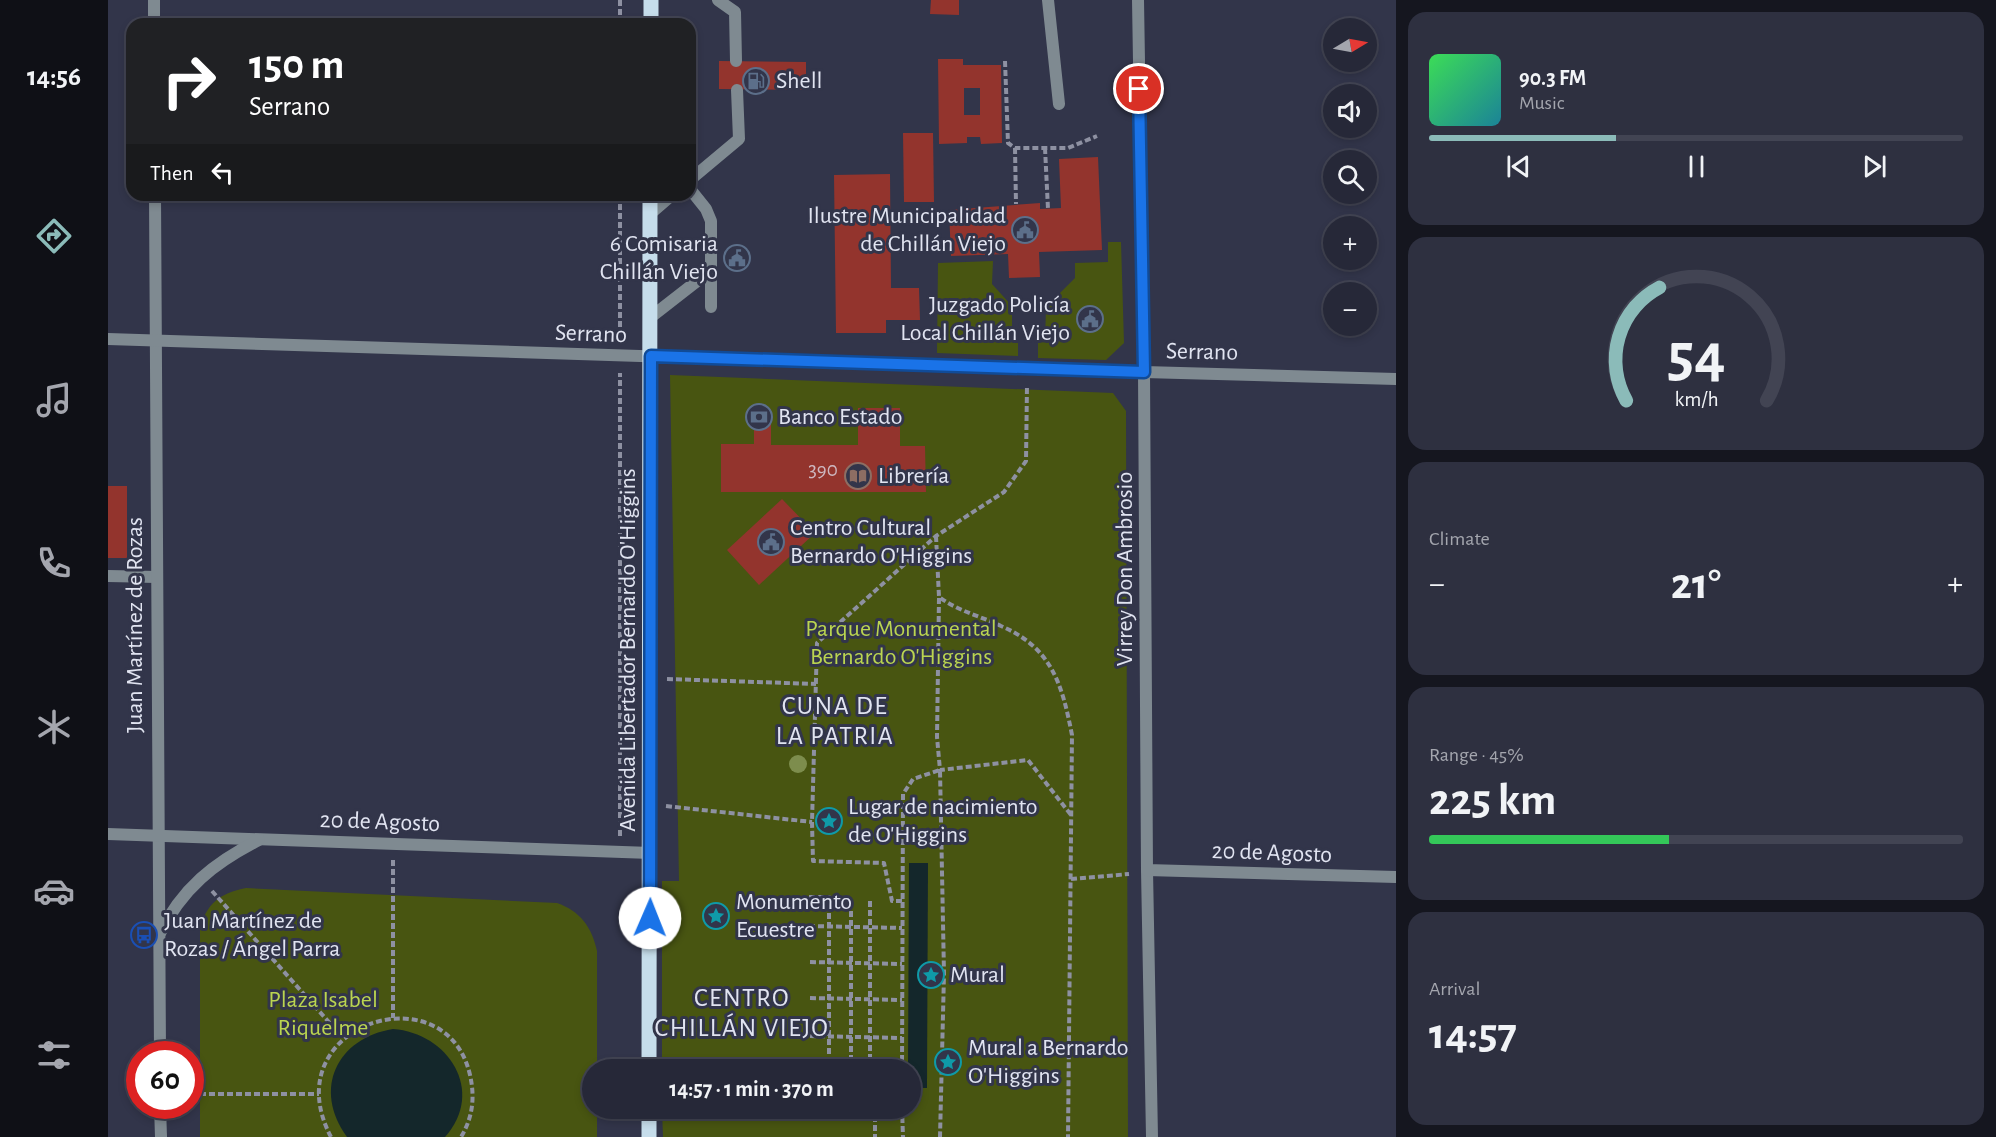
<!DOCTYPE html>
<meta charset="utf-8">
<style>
:root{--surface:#262838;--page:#2e3040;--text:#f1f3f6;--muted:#a4a6ae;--line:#424453;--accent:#8bbbb9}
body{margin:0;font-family:"Alegreya Sans",sans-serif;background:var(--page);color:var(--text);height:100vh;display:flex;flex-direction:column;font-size:22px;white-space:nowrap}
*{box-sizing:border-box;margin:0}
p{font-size:20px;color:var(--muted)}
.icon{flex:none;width:33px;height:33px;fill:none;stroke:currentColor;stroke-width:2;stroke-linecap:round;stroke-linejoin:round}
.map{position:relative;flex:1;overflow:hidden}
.sheet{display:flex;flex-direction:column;gap:12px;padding:12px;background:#15161f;width:600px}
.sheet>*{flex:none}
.hud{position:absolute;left:18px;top:18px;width:570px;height:183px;border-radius:18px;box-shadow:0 3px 9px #0003,0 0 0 2px var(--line);background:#202124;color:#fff;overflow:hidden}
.needle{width:39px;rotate:80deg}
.controls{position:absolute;left:1215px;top:18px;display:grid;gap:12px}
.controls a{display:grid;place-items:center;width:54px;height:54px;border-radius:50%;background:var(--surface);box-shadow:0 3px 9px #0003,0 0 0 2px var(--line);font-size:30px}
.speed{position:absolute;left:18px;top:1041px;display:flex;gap:12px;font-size:30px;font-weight:700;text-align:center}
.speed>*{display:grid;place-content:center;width:78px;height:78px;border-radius:50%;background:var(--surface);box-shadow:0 3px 9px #0003,0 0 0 2px var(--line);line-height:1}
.speed .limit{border:9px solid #d22;background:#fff;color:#111}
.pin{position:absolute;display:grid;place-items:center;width:51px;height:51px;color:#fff;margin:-26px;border:3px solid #fff;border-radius:50%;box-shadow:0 2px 6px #0007}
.me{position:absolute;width:66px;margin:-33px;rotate:1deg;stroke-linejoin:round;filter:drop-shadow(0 0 4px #0008)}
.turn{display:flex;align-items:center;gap:21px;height:126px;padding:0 24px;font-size:27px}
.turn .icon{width:78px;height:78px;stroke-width:2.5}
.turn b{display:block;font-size:42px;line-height:51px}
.then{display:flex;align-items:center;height:57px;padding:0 24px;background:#0003;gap:12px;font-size:22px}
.big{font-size:45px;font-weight:700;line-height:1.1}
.sheet .widget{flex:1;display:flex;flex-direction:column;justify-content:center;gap:9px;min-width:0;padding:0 21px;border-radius:18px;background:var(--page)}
.sheet .dial{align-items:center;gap:0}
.dial svg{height:156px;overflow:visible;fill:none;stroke:var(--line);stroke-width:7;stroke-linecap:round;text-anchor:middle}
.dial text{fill:var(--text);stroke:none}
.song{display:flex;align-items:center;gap:18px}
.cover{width:72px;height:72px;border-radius:9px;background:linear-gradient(135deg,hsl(130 70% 55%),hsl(190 70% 35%))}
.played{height:6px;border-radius:3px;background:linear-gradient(90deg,var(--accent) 35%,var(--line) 35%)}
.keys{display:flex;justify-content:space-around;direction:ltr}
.heat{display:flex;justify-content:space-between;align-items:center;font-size:33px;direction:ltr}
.charge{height:9px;border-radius:4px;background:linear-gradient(90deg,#34c759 45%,var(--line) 0)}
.trip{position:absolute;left:474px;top:1059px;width:339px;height:60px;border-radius:30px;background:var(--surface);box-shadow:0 3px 9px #0003,0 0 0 2px var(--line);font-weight:700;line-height:60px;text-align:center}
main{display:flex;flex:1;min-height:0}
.menu{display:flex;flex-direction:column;width:108px;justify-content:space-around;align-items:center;background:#0f1016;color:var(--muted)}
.menu .icon{width:42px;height:42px}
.menu .on{color:var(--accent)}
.menu b{font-size:27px;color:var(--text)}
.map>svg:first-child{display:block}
</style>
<main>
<nav class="menu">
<b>14:56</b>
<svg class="icon on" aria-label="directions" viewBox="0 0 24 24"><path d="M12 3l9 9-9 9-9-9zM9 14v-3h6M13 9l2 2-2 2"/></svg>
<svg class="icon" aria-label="music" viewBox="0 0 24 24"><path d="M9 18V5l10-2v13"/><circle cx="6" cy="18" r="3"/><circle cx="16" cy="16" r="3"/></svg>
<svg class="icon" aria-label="phone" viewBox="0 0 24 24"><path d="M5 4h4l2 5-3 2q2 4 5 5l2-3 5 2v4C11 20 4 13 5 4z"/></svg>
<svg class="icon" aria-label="climate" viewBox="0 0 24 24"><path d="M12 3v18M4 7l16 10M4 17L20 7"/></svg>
<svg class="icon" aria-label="car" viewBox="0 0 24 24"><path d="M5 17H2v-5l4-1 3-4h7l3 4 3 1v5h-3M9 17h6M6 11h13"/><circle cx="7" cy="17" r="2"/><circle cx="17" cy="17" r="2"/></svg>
<svg class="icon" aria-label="filters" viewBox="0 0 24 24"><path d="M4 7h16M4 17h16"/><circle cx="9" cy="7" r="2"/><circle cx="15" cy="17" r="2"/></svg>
</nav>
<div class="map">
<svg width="1288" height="1137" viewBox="0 0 1288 1137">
<rect width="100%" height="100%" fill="#32354a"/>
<g fill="#485511">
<path d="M1000,242H1013L1016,343L998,360L930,358V343L937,342L938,307L967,278V263L1000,262Z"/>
<path d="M885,261L884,284L904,306V342L910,343V356L829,353L830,263Z"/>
<path d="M562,375L1005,393L1018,411L1020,1137H555L554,1109L802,1108V1070L554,1069V881H571Z"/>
<path d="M138,888L449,903C472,911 484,927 489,951V1069L484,1070V1108L489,1109V1137H92V929C98,904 112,893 138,888Z"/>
</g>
<g fill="#14272b">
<path d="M801,863H820L819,1088H803L800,1069Z"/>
<path d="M285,1029C340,1033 378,1091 337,1137H239C204,1089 229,1038 285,1029Z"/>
</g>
<g fill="#93342d" fill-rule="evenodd">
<path d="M823,0H851V15L822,14Z"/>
<path d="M830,59H855V65H893L894,143L873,144L872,137H859V143L831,144ZM856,88H872V115H856Z"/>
<path d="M611,61L698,62V90L611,89Z"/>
<path d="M795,133H825L826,202H796Z"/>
<path d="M990,157L994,250L931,252L932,277L901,278L900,254L843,256L841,210L932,203V209L953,208L951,159Z"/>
<path d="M782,174L783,288H811L812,320H778V333H728L726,175Z"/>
<path d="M750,408H792V446H817L818,492H613V444H646V409H663V445H750Z"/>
<rect x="0" y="486" width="19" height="72"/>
<path d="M674,499L707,533L651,585L619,550Z"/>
</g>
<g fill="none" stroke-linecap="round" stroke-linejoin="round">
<g stroke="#8e91a2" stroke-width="4" stroke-dasharray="6 3" stroke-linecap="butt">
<path d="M512,0V24"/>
<path d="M897,61L900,143L907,148H960L989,136"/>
<path d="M907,148L908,204"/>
<path d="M937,148L940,209"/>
<path d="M512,195V338"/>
<path d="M828,536L831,597C852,612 870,615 893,626C944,648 954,684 964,735L960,1137"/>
<path d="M831,598L829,737L832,770L920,760L963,815"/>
<path d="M559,679L708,684"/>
<path d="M558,806L704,822"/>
<path d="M512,836V373"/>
<path d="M285,860V1018"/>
<path d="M963,879L1021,874"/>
<path d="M104,891L235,1038"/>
<path d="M701,897H721V1070"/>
<path d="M762,901V1070"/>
<path d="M794,901H784L776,863L705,861L704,822L709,643L828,536L896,492L918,461L919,385"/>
<path d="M701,926L794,928"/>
<path d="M702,962L794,964"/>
<path d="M702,998L794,1000"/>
<path d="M702,1036L794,1038"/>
<path d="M743,1070V901"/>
<path d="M794,1070L795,794L805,779L832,770L836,974L832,1137"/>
<path d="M92,1094H211"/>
<path d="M794,1108L795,1137"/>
<path d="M702,1118H767V1137"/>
<path d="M223,1137C164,1025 338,969 362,1075C367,1097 365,1117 353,1137"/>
</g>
<g stroke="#7f8a91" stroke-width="12">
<path d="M610,0L627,12L628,61"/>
<path d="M940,0L951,104"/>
<path d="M582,180L631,139L629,90"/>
<path d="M582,189L598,209L603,221V307"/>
<path d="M542,214L564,195"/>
<path d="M543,317L602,271"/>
<path d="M0,576L49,577"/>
</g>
<g stroke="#7f8a91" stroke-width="12">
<path d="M1030,0L1036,372L1288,379"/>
<path d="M1039,870L1044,1137"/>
</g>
<g stroke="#7f8a91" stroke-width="12">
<path d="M46,0V24"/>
<path d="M47,195L52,1054"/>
<path d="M0,339L1036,372L1039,870L1288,877"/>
<path d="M0,834L543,853"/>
<path d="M51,935C74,888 106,863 151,840"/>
<path d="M52,1106L53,1137"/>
</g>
<g stroke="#c6ddeb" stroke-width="15">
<path d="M543,24V0"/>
<path d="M541,1070L542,195"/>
<path d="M541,1137V1108"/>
</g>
</g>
<circle fill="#7d8d4d" cx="690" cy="764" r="9"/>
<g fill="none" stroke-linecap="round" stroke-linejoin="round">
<defs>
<path id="route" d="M542,918L543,356L1036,372L1031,89"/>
</defs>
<use href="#route" stroke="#114b97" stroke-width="15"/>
<use href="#route" stroke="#1a73e8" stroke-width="10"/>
</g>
<defs>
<symbol id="fuel-ring" viewBox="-11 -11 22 22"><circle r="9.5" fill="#32354a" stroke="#5c6f8a" stroke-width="1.5"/><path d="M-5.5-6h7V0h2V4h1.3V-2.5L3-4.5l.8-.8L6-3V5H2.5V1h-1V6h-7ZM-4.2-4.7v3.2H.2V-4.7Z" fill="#5c6f8a"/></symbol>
<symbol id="civic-ring" viewBox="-11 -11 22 22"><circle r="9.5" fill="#32354a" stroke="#5c6f8a" stroke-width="1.5"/><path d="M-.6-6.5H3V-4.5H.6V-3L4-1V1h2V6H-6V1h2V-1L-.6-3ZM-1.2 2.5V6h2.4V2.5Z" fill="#5c6f8a"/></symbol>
<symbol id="bank-ring" viewBox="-11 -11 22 22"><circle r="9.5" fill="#32354a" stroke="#5c6f8a" stroke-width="1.5"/><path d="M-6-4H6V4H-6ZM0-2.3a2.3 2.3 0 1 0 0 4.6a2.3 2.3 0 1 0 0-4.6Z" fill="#5c6f8a"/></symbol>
<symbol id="library-ring" viewBox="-11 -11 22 22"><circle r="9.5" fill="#32354a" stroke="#8d6e63" stroke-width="1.5"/><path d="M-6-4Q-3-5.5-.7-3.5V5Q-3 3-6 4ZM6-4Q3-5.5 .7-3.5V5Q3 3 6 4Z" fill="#8d6e63"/></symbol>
<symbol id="sight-ring" viewBox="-11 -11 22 22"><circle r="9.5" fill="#32354a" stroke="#0f9aa8" stroke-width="1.5"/><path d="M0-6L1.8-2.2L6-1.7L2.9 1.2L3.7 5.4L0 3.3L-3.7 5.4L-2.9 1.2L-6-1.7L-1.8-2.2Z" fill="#0f9aa8"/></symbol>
<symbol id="bus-ring" viewBox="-11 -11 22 22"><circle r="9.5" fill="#32354a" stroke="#1a4fb4" stroke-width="1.5"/><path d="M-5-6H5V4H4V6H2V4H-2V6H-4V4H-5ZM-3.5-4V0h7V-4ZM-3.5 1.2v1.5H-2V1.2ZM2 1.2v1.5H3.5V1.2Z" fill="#1a4fb4"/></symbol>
</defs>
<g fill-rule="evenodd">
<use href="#fuel-ring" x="633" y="66" width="30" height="30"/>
<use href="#civic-ring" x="902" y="215" width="30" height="30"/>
<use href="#civic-ring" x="614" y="243" width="30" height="30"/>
<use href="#civic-ring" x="967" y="304" width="30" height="30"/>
<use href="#bank-ring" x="636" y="402" width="30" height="30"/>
<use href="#library-ring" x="735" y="461" width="30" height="30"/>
<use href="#civic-ring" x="648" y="527" width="30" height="30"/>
<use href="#sight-ring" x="706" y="806" width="30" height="30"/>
<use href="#sight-ring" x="593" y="901" width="30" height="30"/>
<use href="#bus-ring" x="21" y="920" width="30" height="30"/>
<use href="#sight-ring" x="808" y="960" width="30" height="30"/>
<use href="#sight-ring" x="825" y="1047" width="30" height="30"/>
</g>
<g text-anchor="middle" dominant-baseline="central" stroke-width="6" stroke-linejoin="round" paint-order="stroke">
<g font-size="21" fill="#ceb8c0">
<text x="715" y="469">390</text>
</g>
<g font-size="24" fill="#e1e4f1" stroke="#32354a" text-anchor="start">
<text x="668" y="81">Shell</text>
<text x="898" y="216" text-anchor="end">Ilustre Municipalidad<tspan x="898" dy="28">de Chillán Viejo</tspan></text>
<text x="610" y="244" text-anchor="end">6 Comisaria<tspan x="610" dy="28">Chillán Viejo</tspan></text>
<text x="962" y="305" text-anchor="end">Juzgado Policía<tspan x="962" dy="28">Local Chillán Viejo</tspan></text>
<text x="670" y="417">Banco Estado</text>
<text x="770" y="476">Librería</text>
<text x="682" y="528">Centro Cultural<tspan x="682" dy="28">Bernardo O'Higgins</tspan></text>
<text x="740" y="807">Lugar de nacimiento<tspan x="740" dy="28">de O'Higgins</tspan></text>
<text x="628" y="902">Monumento<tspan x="628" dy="28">Ecuestre</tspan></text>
<text x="56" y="921">Juan Martínez de<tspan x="56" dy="28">Rozas / Ángel Parra</tspan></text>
<text x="842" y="975">Mural</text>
<text x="860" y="1048">Mural a Bernardo<tspan x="860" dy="28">O'Higgins</tspan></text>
</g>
<g font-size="24" fill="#e1e4f1" stroke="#32354a">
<text transform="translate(483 334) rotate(2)">Serrano</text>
<text transform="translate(1094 352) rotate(1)">Serrano</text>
<text transform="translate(1017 569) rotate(-90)">Virrey Don Ambrosio</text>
<text transform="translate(27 625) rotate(-90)">Juan Martínez de Rozas</text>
<text transform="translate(520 650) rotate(-90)">Avenida Libertador Bernardo O'Higgins</text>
<text transform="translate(272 822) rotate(2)">20 de Agosto</text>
<text transform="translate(1164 853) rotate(2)">20 de Agosto</text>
</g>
<g font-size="24" fill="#bbd550" stroke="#32354a">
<text x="793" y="629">Parque Monumental<tspan x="793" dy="28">Bernardo O'Higgins</tspan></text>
<text x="215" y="1000">Plaza Isabel<tspan x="215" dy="28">Riquelme</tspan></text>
</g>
<g font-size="26" letter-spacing="1.5" fill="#e1e4f1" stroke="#32354a">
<text x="727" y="706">CUNA DE<tspan x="727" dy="30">LA PATRIA</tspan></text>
<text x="634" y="998">CENTRO<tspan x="634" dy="30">CHILLÁN VIEJO</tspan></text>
</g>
</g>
</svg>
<div class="controls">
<a><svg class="needle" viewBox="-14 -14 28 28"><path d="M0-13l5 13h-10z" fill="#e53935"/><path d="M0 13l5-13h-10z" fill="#a4a6ae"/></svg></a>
<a><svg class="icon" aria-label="sound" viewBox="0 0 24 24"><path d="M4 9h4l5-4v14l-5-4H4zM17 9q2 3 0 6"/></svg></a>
<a><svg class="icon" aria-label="search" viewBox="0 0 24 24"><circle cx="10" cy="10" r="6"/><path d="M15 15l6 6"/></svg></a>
<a>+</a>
<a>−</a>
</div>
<div class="speed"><div class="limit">60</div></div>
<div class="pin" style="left:1031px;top:89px;background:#d93025"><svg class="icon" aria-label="arrive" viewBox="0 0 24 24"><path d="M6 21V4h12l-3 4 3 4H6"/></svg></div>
<svg class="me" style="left:542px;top:918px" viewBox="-20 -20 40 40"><circle r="19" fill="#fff"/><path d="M0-13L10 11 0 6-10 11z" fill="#1a73e8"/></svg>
<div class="trip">14:57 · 1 min · 370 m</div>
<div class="hud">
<div class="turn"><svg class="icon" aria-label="right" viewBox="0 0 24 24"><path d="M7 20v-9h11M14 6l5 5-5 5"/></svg><div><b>150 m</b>Serrano</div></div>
<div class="then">Then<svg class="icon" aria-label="left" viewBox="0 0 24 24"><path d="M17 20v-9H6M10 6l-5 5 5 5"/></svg></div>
</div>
</div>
<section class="sheet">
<div class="widget">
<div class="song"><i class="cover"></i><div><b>90.3 FM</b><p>Music</p></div></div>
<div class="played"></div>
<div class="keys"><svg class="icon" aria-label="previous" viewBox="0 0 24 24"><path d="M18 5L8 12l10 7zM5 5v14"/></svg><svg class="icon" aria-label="pause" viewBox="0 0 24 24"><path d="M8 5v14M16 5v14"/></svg><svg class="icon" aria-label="next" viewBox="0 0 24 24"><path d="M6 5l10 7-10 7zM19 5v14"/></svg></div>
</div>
<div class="widget dial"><svg viewBox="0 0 100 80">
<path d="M14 69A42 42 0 1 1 86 69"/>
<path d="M14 69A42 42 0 0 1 31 11" stroke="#8bbbb9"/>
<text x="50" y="56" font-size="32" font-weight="700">54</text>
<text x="50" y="72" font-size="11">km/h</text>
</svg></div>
<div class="widget"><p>Climate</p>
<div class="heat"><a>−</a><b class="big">21°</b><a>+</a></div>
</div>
<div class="widget"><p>Range · 45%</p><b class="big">225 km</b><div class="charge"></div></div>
<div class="widget"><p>Arrival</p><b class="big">14:57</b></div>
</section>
</main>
